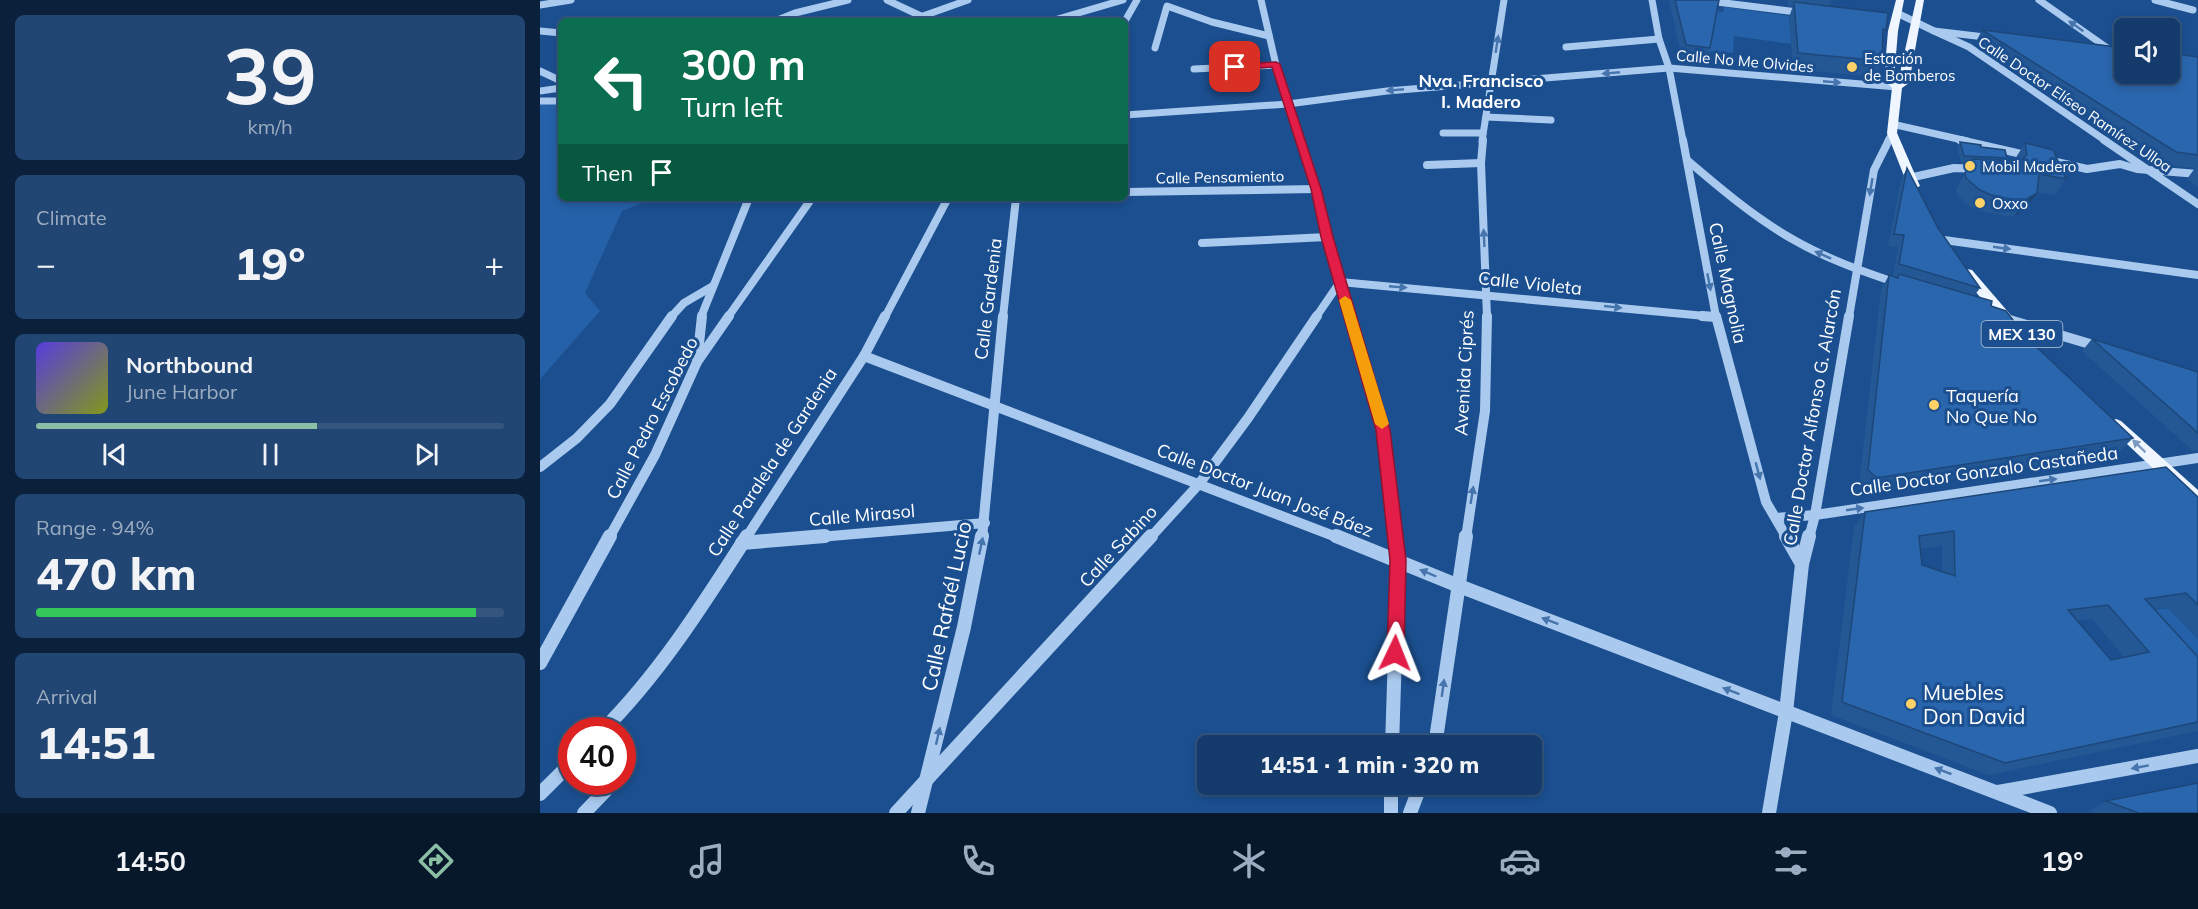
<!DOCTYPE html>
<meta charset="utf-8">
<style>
:root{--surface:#143b6b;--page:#214673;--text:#f1f3f6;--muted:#9dadc1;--line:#33557e;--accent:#8abfa5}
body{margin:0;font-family:Mulish,sans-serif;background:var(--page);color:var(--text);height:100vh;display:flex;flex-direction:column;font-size:22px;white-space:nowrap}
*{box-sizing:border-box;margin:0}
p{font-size:20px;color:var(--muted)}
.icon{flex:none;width:33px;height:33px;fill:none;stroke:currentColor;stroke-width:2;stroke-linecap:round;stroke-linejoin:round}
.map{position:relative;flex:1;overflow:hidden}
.sheet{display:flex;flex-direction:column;gap:15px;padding:15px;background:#0b203b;width:540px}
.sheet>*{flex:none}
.guide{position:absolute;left:18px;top:18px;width:570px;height:183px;border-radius:9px;box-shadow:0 3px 9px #0003,0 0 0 2px var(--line);background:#0b6e4f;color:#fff;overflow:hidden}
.tools{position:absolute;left:1574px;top:18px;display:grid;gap:12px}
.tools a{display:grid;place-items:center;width:66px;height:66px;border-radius:9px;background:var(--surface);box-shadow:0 3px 9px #0003,0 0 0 2px var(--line);font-size:30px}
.speed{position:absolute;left:18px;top:717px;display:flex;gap:12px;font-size:30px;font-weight:700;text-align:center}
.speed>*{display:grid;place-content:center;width:78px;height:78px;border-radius:50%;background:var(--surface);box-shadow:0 3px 9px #0003,0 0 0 2px var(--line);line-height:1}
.speed .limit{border:9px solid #d22;background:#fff;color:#111}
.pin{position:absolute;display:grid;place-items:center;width:51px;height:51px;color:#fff;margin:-26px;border-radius:12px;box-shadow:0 3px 9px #0006}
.me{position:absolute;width:66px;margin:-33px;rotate:2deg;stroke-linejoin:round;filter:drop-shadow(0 0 4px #0008)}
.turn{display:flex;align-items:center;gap:21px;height:126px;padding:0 24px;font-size:27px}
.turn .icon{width:78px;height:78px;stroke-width:2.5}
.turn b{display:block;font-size:42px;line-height:51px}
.then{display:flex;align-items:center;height:57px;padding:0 24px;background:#0003;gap:12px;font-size:22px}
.big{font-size:45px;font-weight:800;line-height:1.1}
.sheet .widget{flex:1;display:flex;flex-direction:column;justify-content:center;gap:9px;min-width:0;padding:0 21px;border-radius:9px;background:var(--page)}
.sheet .dial{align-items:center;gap:0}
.dial b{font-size:78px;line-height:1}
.song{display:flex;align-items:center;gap:18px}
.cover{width:72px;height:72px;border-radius:9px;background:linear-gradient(135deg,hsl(250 70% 55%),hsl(70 70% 35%))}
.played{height:6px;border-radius:3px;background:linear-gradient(90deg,var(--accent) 60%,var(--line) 60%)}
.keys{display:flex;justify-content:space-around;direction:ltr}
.heat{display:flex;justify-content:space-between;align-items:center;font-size:33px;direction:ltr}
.charge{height:9px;border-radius:4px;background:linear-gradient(90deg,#34c759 94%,var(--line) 0)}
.trip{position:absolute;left:657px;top:735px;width:345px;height:60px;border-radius:9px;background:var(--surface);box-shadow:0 3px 9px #0003,0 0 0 2px var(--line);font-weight:800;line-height:60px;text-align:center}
.tab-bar{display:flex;height:96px;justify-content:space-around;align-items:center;background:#08182b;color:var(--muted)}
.tab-bar .icon{width:42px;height:42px}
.tab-bar .selected{color:var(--accent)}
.tab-bar b{font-size:27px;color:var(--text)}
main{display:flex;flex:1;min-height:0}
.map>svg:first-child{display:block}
</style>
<main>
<section class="sheet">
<div class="widget dial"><b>39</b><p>km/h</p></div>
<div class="widget"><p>Climate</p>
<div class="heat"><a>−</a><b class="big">19°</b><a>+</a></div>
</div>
<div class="widget">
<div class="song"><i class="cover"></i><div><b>Northbound</b><p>June Harbor</p></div></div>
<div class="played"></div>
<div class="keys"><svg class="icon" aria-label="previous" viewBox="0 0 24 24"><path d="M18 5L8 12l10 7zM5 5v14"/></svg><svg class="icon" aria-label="pause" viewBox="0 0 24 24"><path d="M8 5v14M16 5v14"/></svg><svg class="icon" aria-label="next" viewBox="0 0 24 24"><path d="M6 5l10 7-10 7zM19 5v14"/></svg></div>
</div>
<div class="widget"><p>Range · 94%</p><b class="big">470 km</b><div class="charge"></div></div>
<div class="widget"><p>Arrival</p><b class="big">14:51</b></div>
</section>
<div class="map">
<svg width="1658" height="813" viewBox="0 0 1658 813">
<rect width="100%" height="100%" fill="#1b4f8f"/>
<g fill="#2461a8">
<path d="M1184,7L1249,16L1251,44L1194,36L1193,53L1168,51L1176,11L1183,12Z"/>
<path d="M0,101H21V198H115L82,211L45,293L60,311L0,379Z"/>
<path d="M1628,608L1658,639V681L1588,614Z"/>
</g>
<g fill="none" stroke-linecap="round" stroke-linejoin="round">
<g stroke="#a9c9ee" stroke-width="7">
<path d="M347,0L383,17"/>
<path d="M721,0L736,65L761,141"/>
<path d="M1112,0L1119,39L1129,68L1143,141"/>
<path d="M1161,0L1265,13"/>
<path d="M1499,0L1573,52"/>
<path d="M1615,0L1653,10"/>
<path d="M0,5L31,0"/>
<path d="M1357,13L1394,31L1453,38"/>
<path d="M235,21L255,13L308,0"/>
<path d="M369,21L428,0"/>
<path d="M511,21L583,0"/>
<path d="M585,21L597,0"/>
<path d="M0,31L21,33"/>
<path d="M1394,31L1429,47L1566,141"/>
<path d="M1026,47L1119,39"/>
<path d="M615,48L627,6L672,22L729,36"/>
<path d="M654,69L736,65"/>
<path d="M0,71L21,81"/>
<path d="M0,91L21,88"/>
<path d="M0,101H21"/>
<path d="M585,115L748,104L847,91L1129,68L1357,87"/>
<path d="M946,117L1011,120"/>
<path d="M1352,124L1427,141"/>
<path d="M903,133H943"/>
<path d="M942,141L964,0"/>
<path d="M1348,141L1352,133"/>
</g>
<g stroke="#a9c9ee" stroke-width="8">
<path d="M760,140L776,189L810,317"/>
<path d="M943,140L941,163L947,317"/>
<path d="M1143,140L1176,317"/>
<path d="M1420,140L1547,169L1580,164L1597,169L1658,174"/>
<path d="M1564,140L1658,204"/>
<path d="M1147,160C1181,189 1215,218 1254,240C1287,259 1324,272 1360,284"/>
<path d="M887,165L941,163"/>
<path d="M1369,178L1414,168L1440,169"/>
<path d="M585,192L776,189"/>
<path d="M1404,240L1658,275"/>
<path d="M662,243L787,237"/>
<path d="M800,282L1176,317"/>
<path d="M131,317L144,303L173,286"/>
<path d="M161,317L209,198"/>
<path d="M188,317L272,198"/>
<path d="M345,317L408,198"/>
<path d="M463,317L476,198"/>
<path d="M776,317L800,282"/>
<path d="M1309,317L1334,170L1349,140"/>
</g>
<g stroke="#a9c9ee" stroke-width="10">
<path d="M810,316L843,430L855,538"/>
<path d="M1162,316L1176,317"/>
<path d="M1176,316L1226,502L1247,538"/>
<path d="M1463,318L1560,347"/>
<path d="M324,356L799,538"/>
<path d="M157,362L162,316"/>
<path d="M0,467L37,438L70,404L132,316"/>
<path d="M1236,518L1275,515L1658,458"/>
<path d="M69,538L115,455L157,362L189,316"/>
<path d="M206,538L324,356L345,316"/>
<path d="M267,538L445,523"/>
<path d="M442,538L463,316"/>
<path d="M610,538L659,484L708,418L777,316"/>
<path d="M926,538L945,411L947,316"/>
<path d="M1269,538L1275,515L1309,316"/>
</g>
<g stroke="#a9c9ee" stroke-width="14">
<path d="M796,536L919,586L1510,813"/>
<path d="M1246,536L1262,564"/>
<path d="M202,543L285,536"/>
<path d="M0,663L70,536"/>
<path d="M63,730C120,673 164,603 207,536"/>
<path d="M852,746L858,560L855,536"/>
<path d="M895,746L926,536"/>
<path d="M851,784V813"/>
<path d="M1458,792L1658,756"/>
<path d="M0,794L32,762"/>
<path d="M44,813L71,785"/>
<path d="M356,813L611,536"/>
<path d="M378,813L424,627L442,536"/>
<path d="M870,813L881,784"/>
<path d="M1229,813L1246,712L1262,564L1269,536"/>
</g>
<g fill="#f0f6ff" fill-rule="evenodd">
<path d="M1356,0H1364L1358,31L1354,78L1358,82L1376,0H1384L1369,83L1362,88L1357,133L1380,186L1374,189L1368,186L1347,133L1352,88L1344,79L1348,31Z"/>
<path d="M1427,269L1432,270L1475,320L1477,323L1475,326H1465L1422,276L1421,273Z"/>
<path d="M1576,419L1581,421L1658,490V507L1652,505L1571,429L1568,425L1571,421Z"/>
</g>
</g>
<g fill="#245895" fill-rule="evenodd">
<path d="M1129,0H1135L1170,48L1166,61L1142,59Z"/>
<path d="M1248,0H1291L1289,6L1346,30L1343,36L1342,61L1335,77L1253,69L1249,17L1253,6H1248Z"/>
<path d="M1442,30L1658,57V187L1647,179L1655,168L1627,165L1436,42Z"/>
<path d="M1420,142L1441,147L1467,158L1466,160L1475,161V159L1485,143L1526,179L1515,195L1497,192L1486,209L1474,216H1464L1441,211L1430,207L1417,195L1416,189L1431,163L1421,162L1417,148Z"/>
<path d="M1367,168L1398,228L1440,288L1434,296L1451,306L1489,340L1593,438L1579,452L1328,493L1319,485L1341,290L1349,275L1357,277L1353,276L1358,247L1348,246L1361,180Z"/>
<path d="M1552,339L1658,372V452L1653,451L1542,351Z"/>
<path d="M1658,497V639L1628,608L1614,610L1658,657V731L1449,775L1291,715L1314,527L1325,512ZM1402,546V572L1382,565L1380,549ZM1552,619L1584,657L1571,660L1537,621Z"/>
<path d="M1566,801L1658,813H1553L1549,811Z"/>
</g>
<path fill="#1d4779" d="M1497,193L1486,209L1474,216L1485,200Z"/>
<g fill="#2a66ad" stroke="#1d4779" stroke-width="1.5" fill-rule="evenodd">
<path d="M1135,0H1179L1170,48L1146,45Z"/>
<path d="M1254,2L1348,13L1346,30L1343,29L1342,61L1258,53Z"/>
<path d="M1442,30L1584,48V74H1629V53L1658,57V155L1636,152Z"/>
<path d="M1420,142L1441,145V147L1465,150L1467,158L1424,156Z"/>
<path d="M1485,143L1513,150L1526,179L1499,174L1497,193L1485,200H1474L1451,195L1440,190L1426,178L1425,173L1433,159L1481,161L1487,154Z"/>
<path d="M1367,168L1398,228L1440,288L1359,264L1364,235L1354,234Z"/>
<path d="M1359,274L1452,301L1451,306L1466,311L1489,340L1593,438L1337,478L1328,470L1349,275L1358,278Z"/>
<path d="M1552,339L1658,372V433Z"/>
<path d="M1626,467L1658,497V605L1646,593L1605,599L1658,657V722L1465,763L1302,702L1325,512ZM1414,531L1415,576L1382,565L1379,536ZM1568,605L1609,652L1571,660L1528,610Z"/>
<path d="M1658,783V813H1599L1566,801Z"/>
</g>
<defs><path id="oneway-solid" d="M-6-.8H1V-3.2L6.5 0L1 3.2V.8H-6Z" transform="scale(1.5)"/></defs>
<g fill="#4674ac">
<use href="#oneway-solid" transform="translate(1536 26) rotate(-145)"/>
<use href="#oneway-solid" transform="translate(957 44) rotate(-81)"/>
<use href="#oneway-solid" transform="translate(1071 73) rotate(175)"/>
<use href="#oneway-solid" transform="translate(1292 82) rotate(5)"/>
<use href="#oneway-solid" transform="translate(855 90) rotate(175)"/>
<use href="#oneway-solid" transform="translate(1331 187) rotate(99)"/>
<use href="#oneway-solid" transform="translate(944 238) rotate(-93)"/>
<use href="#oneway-solid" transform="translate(1462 248) rotate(8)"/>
<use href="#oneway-solid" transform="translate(1283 255) rotate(-156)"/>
<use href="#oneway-solid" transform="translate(1169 282) rotate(79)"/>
<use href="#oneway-solid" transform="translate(858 287) rotate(5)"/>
<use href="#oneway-solid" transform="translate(1073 307) rotate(6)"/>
<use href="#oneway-solid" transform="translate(1218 471) rotate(75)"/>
<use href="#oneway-solid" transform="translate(1508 480) rotate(-8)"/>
<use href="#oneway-solid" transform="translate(932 495) rotate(-81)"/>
<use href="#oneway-solid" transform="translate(1315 509) rotate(-8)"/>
<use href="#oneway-solid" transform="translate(441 546) rotate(-78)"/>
<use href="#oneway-solid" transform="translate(888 573) rotate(-157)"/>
<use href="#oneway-solid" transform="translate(1010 621) rotate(-159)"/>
<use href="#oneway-solid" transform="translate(903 688) rotate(-82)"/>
<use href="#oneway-solid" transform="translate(1191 691) rotate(-159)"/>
<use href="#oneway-solid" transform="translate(398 736) rotate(-77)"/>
<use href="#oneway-solid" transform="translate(1600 767) rotate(170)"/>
<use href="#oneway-solid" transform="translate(1403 771) rotate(-159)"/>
</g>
<use fill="#7b9ac1" href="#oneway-solid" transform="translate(1599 446) rotate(-136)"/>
<path fill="#e11d48" stroke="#92132f" stroke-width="1.5" d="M736,62L740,64L781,189L793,237L850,430L866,560L864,653L861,658L855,661L849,658L847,653L850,560L836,430L781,237L771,189L732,67L695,70L691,67L695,64Z"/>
<path fill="#f59e0b" d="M805,296L811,300L849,424L842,429L835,424L799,300Z"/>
<g fill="#ffd166" stroke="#1b4f8f" stroke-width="2">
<circle cx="1312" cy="67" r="6"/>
<circle cx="1430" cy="166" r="6"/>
<circle cx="1440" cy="203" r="6"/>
<circle cx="1394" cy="405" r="6"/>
<circle cx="1371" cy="704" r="6"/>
</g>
<g text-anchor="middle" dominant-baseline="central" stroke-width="6" stroke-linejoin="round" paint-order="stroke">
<g font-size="15" fill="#fff" stroke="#1b4f8f" text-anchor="start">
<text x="1324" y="58">Estación<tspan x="1324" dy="17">de Bomberos</tspan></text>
<text x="1442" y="166">Mobil Madero</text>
<text x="1452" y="203">Oxxo</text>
</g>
<g font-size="15" fill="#fff" stroke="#1b4f8f">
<text transform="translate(1205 61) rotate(5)">Calle No Me Olvides</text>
<text transform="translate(1535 104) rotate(34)">Calle Doctor Elíseo Ramírez Ulloa</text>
<text transform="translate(680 177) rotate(-1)">Calle Pensamiento</text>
</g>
<rect fill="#1b4f8f" stroke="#bbcadd" stroke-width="1.5" x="1441.5" y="321" width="81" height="26" rx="4.5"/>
<g font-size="16" font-weight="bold" fill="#fff">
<text x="1482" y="334">MEX 130</text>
</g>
<g font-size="18" font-weight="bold" fill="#fff" stroke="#1b4f8f">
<text x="941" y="80">Nva. Francisco<tspan x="941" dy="21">I. Madero</tspan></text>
</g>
<g font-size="18" fill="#fff" stroke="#1b4f8f">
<text transform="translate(990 283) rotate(6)">Calle Violeta</text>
<text transform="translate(1188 283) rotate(78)">Calle Magnolia</text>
<text transform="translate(448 299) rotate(-83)">Calle Gardenia</text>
<text transform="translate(924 373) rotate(-87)">Avenida Ciprés</text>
<text transform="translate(1272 417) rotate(-80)">Calle Doctor Alfonso G. Alarcón</text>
<text transform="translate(112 418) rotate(-63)">Calle Pedro Escobedo</text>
<text transform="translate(232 462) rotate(-57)">Calle Paralela de Gardenia</text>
<text transform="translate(1444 471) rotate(-8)">Calle Doctor Gonzalo Castañeda</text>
<text transform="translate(725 490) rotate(21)">Calle Doctor Juan José Báez</text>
<text transform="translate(322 515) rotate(-5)">Calle Mirasol</text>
<text transform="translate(578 546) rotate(-47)">Calle Sabino</text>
</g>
<g font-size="18" fill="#fff" stroke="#1b4f8f" text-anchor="start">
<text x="1406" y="395">Taquería<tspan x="1406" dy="21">No Que No</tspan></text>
</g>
<g font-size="21" fill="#fff" stroke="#1b4f8f">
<text transform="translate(406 606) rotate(-78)">Calle Rafaél Lucio</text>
</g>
<g font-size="21" fill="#fff" stroke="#1b4f8f" text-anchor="start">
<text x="1383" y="692">Muebles<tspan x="1383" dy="24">Don David</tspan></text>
</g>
</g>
</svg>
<div class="tools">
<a><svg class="icon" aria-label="sound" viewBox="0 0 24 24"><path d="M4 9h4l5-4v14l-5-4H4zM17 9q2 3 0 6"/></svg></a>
</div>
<div class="speed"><div class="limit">40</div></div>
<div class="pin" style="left:695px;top:67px;background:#d93025"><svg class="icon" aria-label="arrive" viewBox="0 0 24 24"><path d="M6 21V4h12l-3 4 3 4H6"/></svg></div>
<svg class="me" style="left:855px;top:653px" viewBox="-20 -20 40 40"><path d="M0-17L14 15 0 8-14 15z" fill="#e11d48" stroke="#fff" stroke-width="4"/></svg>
<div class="trip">14:51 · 1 min · 320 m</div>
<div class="guide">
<div class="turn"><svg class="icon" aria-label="left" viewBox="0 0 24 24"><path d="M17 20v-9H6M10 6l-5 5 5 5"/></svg><div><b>300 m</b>Turn left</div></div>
<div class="then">Then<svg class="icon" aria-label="arrive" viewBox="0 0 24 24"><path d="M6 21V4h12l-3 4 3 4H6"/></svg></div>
</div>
</div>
</main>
<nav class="tab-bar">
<b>14:50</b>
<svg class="icon selected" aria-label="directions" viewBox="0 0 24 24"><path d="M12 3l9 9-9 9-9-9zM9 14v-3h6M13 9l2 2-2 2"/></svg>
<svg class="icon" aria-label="music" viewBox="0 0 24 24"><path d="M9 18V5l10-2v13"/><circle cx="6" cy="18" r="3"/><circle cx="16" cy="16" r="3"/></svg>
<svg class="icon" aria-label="phone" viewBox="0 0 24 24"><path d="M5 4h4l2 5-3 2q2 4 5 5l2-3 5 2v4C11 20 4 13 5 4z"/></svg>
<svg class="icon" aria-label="climate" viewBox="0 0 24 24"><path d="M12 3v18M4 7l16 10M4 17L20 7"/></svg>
<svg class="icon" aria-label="car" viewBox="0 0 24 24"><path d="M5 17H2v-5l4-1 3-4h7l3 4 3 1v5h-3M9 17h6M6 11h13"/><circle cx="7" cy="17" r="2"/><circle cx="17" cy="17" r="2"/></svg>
<svg class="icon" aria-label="filters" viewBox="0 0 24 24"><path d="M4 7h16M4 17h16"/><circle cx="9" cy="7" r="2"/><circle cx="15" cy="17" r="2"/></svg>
<b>19°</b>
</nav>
